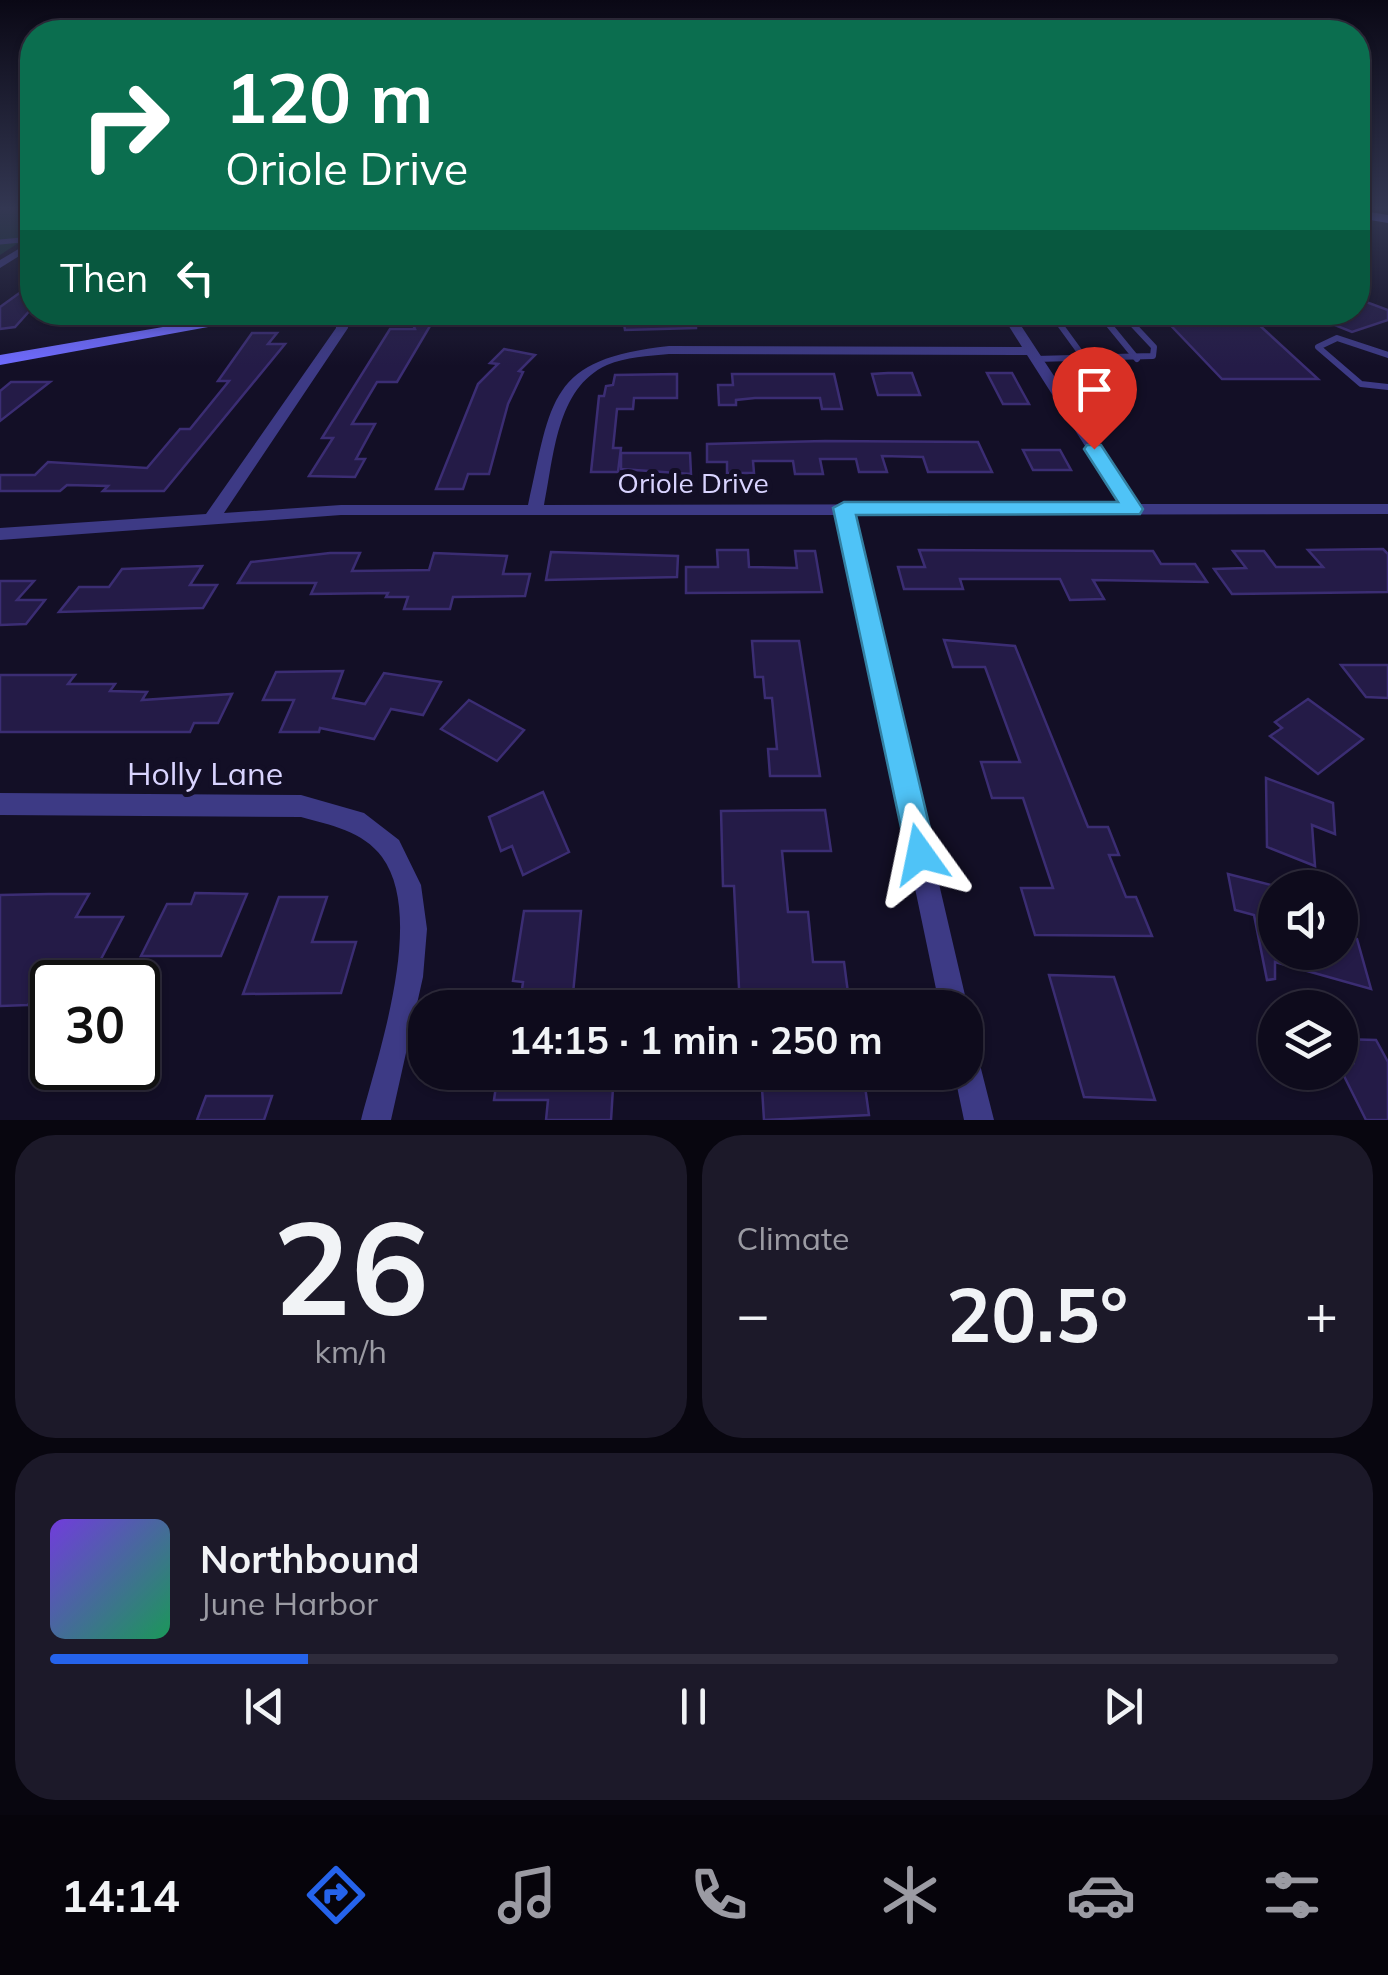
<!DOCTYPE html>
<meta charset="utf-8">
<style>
:root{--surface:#0e0b1c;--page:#1c1929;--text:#f1f3f6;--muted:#9b9ba3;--line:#2e2b3b;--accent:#2563eb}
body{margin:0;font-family:Mulish,sans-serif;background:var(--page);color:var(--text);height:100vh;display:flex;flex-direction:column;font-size:38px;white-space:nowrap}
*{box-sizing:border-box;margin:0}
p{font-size:32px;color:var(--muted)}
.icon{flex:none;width:55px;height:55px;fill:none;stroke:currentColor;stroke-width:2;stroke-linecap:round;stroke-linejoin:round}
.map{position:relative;height:1120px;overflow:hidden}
.drawer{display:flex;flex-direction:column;gap:15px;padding:15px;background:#08060f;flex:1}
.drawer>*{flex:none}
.top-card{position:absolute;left:20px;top:20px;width:1350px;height:305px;border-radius:40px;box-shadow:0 2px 8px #0004,0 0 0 2px var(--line);background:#0b6e4f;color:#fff;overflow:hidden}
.fabs{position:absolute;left:1258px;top:870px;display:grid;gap:20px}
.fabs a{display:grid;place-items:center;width:100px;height:100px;border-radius:50%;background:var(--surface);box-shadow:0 2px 8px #0004,0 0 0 2px var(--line);font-size:50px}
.speed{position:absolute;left:30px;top:960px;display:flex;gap:20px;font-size:50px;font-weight:700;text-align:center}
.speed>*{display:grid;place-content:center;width:130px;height:130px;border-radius:50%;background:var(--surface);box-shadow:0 2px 8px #0004,0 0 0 2px var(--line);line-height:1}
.speed .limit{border:5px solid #111;border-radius:15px;background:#fff;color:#111}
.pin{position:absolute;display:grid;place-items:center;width:85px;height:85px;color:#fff;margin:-102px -42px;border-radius:50% 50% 50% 0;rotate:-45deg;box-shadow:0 0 10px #0007}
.pin .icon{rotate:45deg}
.me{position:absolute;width:110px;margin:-55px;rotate:348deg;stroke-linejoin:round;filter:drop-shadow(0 0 8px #0008)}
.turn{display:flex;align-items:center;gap:35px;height:210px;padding:0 40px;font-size:45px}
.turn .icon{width:130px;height:130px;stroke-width:2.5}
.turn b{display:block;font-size:70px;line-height:85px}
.then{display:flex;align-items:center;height:95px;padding:0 40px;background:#0003;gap:20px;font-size:38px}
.big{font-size:75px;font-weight:700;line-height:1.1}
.drawer .tile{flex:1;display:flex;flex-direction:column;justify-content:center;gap:15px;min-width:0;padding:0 35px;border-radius:40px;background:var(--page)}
.drawer .dial{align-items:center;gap:0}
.dial b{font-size:130px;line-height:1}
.song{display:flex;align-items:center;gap:30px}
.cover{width:120px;height:120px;border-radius:15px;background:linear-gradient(135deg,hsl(260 70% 55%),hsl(150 70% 35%))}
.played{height:10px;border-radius:5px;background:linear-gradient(90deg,var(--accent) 20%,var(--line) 20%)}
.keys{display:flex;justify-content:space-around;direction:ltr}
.heat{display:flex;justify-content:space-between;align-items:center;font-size:55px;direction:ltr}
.drawer .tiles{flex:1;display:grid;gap:15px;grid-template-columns:1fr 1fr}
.tile:last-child{grid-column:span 2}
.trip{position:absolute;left:408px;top:990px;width:575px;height:100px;border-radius:40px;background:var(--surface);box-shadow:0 2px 8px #0004,0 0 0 2px var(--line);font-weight:700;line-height:100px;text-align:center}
.tabs{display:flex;height:160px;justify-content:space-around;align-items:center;background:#06040b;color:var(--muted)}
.tabs .icon{width:70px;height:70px}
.tabs .active{color:var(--accent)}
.tabs b{font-size:45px;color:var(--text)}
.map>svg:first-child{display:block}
</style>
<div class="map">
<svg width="1388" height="1120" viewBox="0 0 1388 1120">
<rect width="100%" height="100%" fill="#130f26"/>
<path fill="#12302f" d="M0,209H32V234L0,255Z"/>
<g fill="#241b47" stroke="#3b2d73" stroke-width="2.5">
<path d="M32,284V308L15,327L0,329V307Z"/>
<path d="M1358,299L1388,310V320L1352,332L1305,313L1358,312Z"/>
<path d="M408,312H429L433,321L397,382H377L352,424H375L356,459H365L355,477L309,476L333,438H322L390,329H415Z"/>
<path d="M622,312H696V328L625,330Z"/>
<path d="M1158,312H1245L1318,379H1222Z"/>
<path d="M252,333H277L268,344H285L164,491H103L108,486L67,485L60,491H0V475H35L48,462L147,468L180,429H190L229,381H218Z"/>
<path d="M504,349L535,355L519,371L523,372L508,404L489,474H468L463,489H436L478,384L498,364L490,363Z"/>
<path d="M888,373H912L920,395H878L872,374Z"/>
<path d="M987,373H1012L1029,404H1003Z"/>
<path d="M677,374V398H634L633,409H617L613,448H621L618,472H591L599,396H604L606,386L613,385L615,375Z"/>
<path d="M732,374H834L842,409H822L820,398H755L736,400V405H719L718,385H733Z"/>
<path d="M11,382H50L0,421V391Z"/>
<path d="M825,441L978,442L992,472H928L923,457L882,456L887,472H859L856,459H820L823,474H795L793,461H753L754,473H727V462H707V444Z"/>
<path d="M1023,450H1060L1071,470H1033Z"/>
<path d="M621,453H690L691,474L621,469Z"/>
<path d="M1383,549L1388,554V592L1232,594L1214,569L1246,568L1233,551H1264L1276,567H1323L1308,550Z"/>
<path d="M717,550H748L749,567L797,568L795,551H815L822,592L686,593V567H718Z"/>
<path d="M919,550L1153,551L1161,564H1195L1207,582L1093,580L1104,599L1070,600L1060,579H960L963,589H904L898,567H925Z"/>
<path d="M551,552L678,556L677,577L546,580Z"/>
<path d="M330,553H360L352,571L429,570L434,553L507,556L503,574H530L525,596L453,597L450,609H404L408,597H386L388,593L311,594L316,583H238L251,562Z"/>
<path d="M202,566L190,585H217L203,608L59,612L79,587H109L122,569Z"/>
<path d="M0,581H34L17,600H45L26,624L0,625Z"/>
<path d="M944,640L1015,646L1088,827H1108L1119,855H1109L1126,897H1136L1152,936L1035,935L1021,888H1053L1023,798H992L981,762H1020L985,667H953Z"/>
<path d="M752,641H799L820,776H770L768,749H777L772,698H765L763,677H755Z"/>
<path d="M1341,665H1388V698L1366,697Z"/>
<path d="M343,671L333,698L365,704L384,673L441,682L423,715L391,709L374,739L320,728L319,732H280L294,700H263L276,672Z"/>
<path d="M0,675H75L68,684H115L110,691L147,692L142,700L232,694L218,723H194L190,732H0Z"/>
<path d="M1308,699L1363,739L1318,774L1270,736L1282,728L1275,722Z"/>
<path d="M469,700L524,730L497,761L441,729Z"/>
<path d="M1266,778L1333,803L1335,834L1312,825L1315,866L1267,847Z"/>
<path d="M543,792L569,852L523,875L512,846L501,851L489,817Z"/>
<path d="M825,810L831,851H782L788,912H808L813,962H844L850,1008H740L734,886H723L721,811Z"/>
<path d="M1228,874L1275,886V952H1340V934L1357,939L1371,989L1275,962V979L1267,980L1254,915L1235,910Z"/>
<path d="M195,893L247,894L221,956H141L167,904H191Z"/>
<path d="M49,894H89L76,917H123L101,959L53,960L28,1005L0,1006V895Z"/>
<path d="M279,897H327L312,942H356L341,993L243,994Z"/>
<path d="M524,911H581L572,1004H520L523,982L513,981Z"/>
<path d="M1049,975L1114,977L1155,1100L1084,1097Z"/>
<path d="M1340,1039L1376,1040L1388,1062V1120H1366L1340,1068V1063H1353Z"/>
<path d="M498,1072H614L611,1120H546L548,1100H494Z"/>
<path d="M761,1072H863L869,1115L764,1120Z"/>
<path d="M206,1096H272L264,1120H197Z"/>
</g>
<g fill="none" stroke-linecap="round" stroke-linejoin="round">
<g stroke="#3d3a85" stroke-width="5">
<path d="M0,242L32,239"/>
<path d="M1051,312L1055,317"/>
<path d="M1099,312L1103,317"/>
<path d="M1122,312L1127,317"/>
</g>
<g stroke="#3d3a85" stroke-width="6">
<path d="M1053,315L1085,359"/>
<path d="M1101,315L1137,359"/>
<path d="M1388,355L1337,338L1318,347L1361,384L1388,387"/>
<path d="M1035,359L1153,356L1154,347L1124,315"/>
</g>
<g fill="#3d3a85" fill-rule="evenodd">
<path d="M32,241V248L0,268V260Z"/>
<path d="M335,312H347L348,328L224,513L341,505H528C552,399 548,359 669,346L1022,347L1000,312H1012L1138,504H1388V514L853,515L968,1008L965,1015V1008H940L837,515H341L0,540V528L206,514L336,328ZM669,354L1027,355L1122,504L544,505C554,457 556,388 607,365C626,357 648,356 669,354Z"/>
<path d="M0,793L301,795L364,813L399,840L421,885L427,929L423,977L391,1120H361C378,1054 426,917 382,857C363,831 330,825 301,817L0,815Z"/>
<path d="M965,1040L975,1045L994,1120H964L954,1072H965Z"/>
</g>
<g fill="#6f6bff" fill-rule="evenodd">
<path d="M1358,210L1388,215V223L1358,218Z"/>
<path d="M250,312H291L0,365V355Z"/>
</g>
</g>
<linearGradient id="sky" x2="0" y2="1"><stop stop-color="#0a0815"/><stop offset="0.57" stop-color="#333752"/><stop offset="1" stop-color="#333752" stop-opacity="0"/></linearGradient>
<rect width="1388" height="366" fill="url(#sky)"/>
<path fill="#4fc3f7" stroke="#337fa1" stroke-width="2.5" d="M1087,445H1101L1143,509L1140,514L856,515L936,854L931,865L920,869L909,865L833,508L844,502H1118L1084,449Z"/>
<g text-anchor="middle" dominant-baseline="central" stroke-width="10" stroke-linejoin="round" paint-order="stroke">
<g font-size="28" fill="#d9d4ff" stroke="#130f26">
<text x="693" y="482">Oriole Drive</text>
</g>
<g font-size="32" fill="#d9d4ff" stroke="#130f26">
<text x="205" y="773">Holly Lane</text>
</g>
</g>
</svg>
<div class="fabs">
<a><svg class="icon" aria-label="sound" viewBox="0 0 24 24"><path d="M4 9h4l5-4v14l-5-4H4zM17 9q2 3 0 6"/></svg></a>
<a><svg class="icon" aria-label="layers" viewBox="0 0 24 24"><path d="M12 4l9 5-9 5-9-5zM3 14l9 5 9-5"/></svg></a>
</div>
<div class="speed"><div class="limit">30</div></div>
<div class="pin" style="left:1094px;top:449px;background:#d93025"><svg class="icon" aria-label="arrive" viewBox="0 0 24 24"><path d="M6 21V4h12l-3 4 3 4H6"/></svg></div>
<svg class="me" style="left:920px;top:854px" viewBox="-20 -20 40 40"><path d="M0-17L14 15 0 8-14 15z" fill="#4fc3f7" stroke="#fff" stroke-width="4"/></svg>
<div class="trip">14:15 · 1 min · 250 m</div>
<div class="top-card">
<div class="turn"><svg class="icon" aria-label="right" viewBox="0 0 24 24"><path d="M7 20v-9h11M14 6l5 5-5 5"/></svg><div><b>120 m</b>Oriole Drive</div></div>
<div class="then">Then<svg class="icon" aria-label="left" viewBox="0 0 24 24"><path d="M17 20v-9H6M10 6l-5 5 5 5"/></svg></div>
</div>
</div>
<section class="drawer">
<div class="tiles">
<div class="tile dial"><b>26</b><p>km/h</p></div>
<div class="tile"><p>Climate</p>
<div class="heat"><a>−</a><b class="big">20.5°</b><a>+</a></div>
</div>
<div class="tile">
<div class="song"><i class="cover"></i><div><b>Northbound</b><p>June Harbor</p></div></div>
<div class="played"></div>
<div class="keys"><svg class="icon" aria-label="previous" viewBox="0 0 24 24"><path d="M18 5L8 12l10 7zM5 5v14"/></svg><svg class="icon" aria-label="pause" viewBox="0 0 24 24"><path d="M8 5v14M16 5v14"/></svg><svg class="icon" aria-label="next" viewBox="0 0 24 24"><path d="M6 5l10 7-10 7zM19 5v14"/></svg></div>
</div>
</div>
</section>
<nav class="tabs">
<b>14:14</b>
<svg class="icon active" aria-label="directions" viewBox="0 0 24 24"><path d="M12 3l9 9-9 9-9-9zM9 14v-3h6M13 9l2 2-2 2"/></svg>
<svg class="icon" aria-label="music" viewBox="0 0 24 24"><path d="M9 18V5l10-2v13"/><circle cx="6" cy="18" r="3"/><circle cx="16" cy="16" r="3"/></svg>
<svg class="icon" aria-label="phone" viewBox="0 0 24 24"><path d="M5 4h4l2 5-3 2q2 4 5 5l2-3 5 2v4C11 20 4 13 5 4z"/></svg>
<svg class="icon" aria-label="climate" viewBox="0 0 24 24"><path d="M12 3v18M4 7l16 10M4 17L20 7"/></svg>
<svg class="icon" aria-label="car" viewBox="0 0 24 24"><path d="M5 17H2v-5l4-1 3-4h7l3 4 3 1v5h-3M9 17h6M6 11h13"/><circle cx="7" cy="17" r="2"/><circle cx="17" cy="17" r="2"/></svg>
<svg class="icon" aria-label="filters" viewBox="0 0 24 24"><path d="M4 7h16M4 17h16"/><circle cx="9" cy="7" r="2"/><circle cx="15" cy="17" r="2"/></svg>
</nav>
